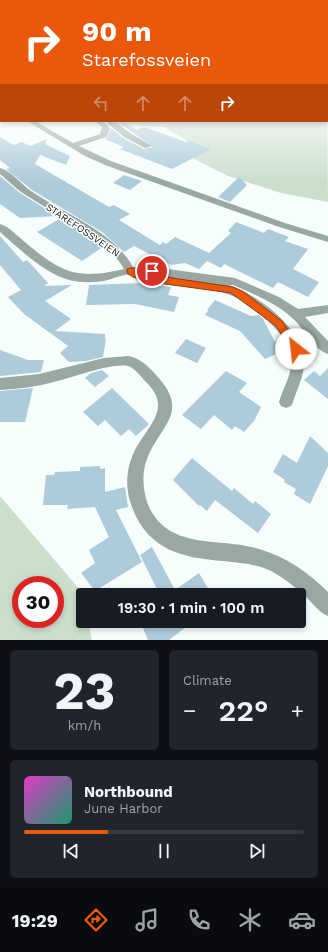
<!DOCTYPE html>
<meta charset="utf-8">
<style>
:root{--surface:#171b24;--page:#20242c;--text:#f1f3f6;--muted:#9ea1a6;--line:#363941;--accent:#ea580c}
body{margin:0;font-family:"Work Sans",sans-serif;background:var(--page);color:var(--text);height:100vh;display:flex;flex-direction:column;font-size:15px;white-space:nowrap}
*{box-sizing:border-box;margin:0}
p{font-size:13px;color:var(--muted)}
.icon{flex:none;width:22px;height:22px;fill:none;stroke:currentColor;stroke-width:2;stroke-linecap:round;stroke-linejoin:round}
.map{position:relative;height:640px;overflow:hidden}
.details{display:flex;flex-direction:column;gap:10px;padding:10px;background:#0d0f14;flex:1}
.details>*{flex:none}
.top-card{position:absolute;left:0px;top:0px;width:328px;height:122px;box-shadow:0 2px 6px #0003;background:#ea580c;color:#fff;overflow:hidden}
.speed{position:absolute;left:12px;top:576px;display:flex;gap:8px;font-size:20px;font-weight:700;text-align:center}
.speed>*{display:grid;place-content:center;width:52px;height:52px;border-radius:50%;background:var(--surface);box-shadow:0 2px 6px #0003;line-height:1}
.speed .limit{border:6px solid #d22;background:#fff;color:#111}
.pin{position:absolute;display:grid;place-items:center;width:34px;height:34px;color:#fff;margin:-17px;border:2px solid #fff;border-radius:50%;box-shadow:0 1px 4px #0007}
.me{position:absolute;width:44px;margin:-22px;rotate:331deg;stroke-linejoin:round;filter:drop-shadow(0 0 3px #0008)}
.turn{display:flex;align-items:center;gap:14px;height:84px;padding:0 16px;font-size:18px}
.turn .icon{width:52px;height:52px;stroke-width:2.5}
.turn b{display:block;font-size:28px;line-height:34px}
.lanes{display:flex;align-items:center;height:38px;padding:0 16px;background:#0003;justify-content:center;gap:20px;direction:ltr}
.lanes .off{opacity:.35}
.big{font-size:30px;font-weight:600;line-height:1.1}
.details .card{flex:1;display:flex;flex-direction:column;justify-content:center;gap:6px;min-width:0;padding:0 14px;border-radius:6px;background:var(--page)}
.details .dial{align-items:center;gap:0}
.dial b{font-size:52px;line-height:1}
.song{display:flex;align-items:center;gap:12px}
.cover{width:48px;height:48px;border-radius:6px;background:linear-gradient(135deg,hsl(310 70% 55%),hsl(160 70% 35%))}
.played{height:4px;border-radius:2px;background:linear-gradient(90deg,var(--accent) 30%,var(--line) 30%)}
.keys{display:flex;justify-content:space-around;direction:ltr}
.heat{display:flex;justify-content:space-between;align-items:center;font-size:22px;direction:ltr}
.details .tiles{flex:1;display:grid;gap:10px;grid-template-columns:1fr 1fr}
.card:last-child{grid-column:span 2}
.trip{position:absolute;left:76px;top:588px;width:230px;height:40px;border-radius:4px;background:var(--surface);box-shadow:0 2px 6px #0003;font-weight:600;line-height:40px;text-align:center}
.dock{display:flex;height:64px;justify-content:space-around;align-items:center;background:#090b0e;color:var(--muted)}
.dock .icon{width:28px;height:28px}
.dock .current{color:var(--accent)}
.dock b{font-size:18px;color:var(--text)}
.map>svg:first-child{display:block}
</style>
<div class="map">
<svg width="328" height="640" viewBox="0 0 328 640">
<rect width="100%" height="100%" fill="#f6fdfd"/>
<g fill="#cbdfcd" fill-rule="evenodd">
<path d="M327,93L328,202L281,193L228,176L190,157L191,143L164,127L116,124L113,121H327Z"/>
<path d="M0,496L81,591L83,621H88L92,640H0ZM21,585H55V619H21Z"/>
</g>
<g fill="#adcbd9">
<path d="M125,123L137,130L144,127L186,142L189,141L211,149L172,169L120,149L124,147L105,139L111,131V128L123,138L144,149L153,147L121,124Z"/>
<path d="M0,137L14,145L22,142L30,146L47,139L45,144L70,156L66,165L40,155L35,164L109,207L114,205L130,214L119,220L160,245L163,242L166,244L175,237L209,253L231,233L228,231L236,222L264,233L268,229L289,237L285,241L308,249L293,269L319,282L308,297L278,282L273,288L224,264L221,268L207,261L199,269L185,263L171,265L134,246L124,252L102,232L32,190L6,169L10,168L0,160Z"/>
<path d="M124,175L142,181L130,190L113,183Z"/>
<path d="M0,176L20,193L57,216L20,218L0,204Z"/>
<path d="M239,177L247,185L230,202L218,197Z"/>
<path d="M61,218L80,230L103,247L82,261L37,232Z"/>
<path d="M0,236L23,262L27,260L48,283L44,286L72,285L45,301L71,319L55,331L105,334V339H106L103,357L86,361L69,362L60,353L68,346L24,314L8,297L21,290L0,265Z"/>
<path d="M143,283L171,287L168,295L179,297L174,312L135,304L86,305L89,285Z"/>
<path d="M215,300L251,316L259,315L263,319L275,342L278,340L282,343L286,348L289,355L281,359L276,354L265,359L240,331L205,315L208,311L207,310Z"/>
<path d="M186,339L206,348L197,363L175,353Z"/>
<path d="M0,350L28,360H44L41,372L0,376Z"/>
<path d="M328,368V399L304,380L314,371L320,376Z"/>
<path d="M102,370L109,376L95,387L85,378L91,373Z"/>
<path d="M226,371L247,383L239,392L261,407L254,421L244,432L235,426L232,430L214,415L201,429L182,415Z"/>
<path d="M33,388L25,422H0V391Z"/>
<path d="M112,388L149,424L136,436L129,429L121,436L105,420L98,426L83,412Z"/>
<path d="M310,436L328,453V466L310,504L294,494L296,489L284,482L285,480L273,472L283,454L297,463Z"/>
<path d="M192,458L232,491L234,488L253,504L255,501L271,514L258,533L215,500L207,511L200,505L199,506L173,480Z"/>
<path d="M100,466V469L105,468V492L125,487L128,507L116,510L142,562L95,591L81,573L95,563L89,550L109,537L95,507L67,509L68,505H43L46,475H54L55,472L80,471V467Z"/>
<path d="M152,547L175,590L199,573L212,595H160L140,555Z"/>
<path d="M140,621H194L169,640H148Z"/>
</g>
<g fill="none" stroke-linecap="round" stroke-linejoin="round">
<g fill="#99a8a3" fill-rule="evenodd">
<rect x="0" y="105" width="1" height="5"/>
<path d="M27,121H35L73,143L100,134L102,127L95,121C102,121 107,122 110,130L106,137L79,146L111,161L285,223L328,236V242L279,227L105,165L85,156Z"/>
<path d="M105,121L117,123L130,133L152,146L145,148L124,137Z"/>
<path d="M0,168C12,171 22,185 31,191C65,214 113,231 133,267H152L235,278L279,297L298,309L328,305V313L305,317L328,341V354C311,348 304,327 291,317C274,302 253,294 233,285H229C256,294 303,328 304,360C305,375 297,389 293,402L291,406L286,408L281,406L279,402C283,388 293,373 291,359C290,346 281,334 272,325C229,280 201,291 145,282C139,281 134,276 129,275C123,274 113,279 108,280C96,283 81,283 69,280C42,272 21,250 0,232V224C9,226 18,237 25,242C61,273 77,280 124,269C107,238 58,216 29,197C18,191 10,182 0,174Z"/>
<path d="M128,356C140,358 148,366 157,376C191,413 159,426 147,459C141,474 143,495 150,509C172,551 222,537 259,549C286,557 308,572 328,592V616C318,612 313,603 305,596C295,587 284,578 271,571C257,564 240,563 224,561C182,558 148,550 132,507C123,484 127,460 141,440C148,429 159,417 158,403C157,393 150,386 144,380C140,375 134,368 128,366C109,363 73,378 54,382C36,387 18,389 0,390V378L39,374L104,358Z"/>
</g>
</g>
<linearGradient id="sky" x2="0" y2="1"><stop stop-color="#8ab3dc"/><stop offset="0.51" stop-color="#fbfefe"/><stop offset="1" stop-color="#fbfefe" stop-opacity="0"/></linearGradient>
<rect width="328" height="182" fill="url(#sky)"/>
<path fill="#ea580c" stroke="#983908" d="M130,268H152L155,269V273H139L233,287L244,292L282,321L301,349L296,353L293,352L276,326L231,293L144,281L133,277L127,273V269Z"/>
<g text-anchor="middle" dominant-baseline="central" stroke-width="3" stroke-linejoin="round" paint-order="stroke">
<g font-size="10" fill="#0e1c1c" stroke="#fff">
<text transform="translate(83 230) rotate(34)">STAREFOSSVEIEN</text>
</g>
</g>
</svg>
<div class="speed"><div class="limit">30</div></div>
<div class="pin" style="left:152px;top:271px;background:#d93025"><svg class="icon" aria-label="arrive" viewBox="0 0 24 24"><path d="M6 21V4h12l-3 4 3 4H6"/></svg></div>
<svg class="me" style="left:296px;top:349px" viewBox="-20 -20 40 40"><circle r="19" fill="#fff"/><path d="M0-13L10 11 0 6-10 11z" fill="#ea580c"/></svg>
<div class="trip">19:30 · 1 min · 100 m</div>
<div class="top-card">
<div class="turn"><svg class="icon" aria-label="right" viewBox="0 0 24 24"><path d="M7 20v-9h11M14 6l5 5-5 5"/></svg><div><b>90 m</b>Starefossveien</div></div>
<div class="lanes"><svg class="icon off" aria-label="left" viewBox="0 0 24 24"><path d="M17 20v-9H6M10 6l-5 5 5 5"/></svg><svg class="icon off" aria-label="ahead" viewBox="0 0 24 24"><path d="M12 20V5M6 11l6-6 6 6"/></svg><svg class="icon off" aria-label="ahead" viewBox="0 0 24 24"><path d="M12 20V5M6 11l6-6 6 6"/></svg><svg class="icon" aria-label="right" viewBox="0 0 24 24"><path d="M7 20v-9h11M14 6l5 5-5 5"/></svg></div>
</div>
</div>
<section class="details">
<div class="tiles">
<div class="card dial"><b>23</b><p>km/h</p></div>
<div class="card"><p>Climate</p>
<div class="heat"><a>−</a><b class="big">22°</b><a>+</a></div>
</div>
<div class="card">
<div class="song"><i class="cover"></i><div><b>Northbound</b><p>June Harbor</p></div></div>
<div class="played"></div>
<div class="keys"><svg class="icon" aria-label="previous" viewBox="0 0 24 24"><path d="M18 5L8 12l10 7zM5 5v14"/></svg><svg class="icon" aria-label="pause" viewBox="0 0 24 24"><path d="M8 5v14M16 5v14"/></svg><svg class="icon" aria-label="next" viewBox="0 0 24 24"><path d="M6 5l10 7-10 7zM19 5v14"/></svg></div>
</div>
</div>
</section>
<nav class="dock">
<b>19:29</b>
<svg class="icon current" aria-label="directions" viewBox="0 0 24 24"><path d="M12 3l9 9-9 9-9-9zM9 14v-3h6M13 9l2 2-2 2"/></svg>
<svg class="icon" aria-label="music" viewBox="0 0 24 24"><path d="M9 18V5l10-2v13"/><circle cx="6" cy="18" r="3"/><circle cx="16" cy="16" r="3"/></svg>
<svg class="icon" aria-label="phone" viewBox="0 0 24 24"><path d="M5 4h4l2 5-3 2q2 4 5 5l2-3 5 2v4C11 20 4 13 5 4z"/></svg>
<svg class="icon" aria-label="climate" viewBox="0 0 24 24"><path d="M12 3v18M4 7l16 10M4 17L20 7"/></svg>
<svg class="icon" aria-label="car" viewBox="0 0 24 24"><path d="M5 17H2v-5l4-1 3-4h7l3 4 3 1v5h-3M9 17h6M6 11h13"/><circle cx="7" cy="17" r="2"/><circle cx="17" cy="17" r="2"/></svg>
</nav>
